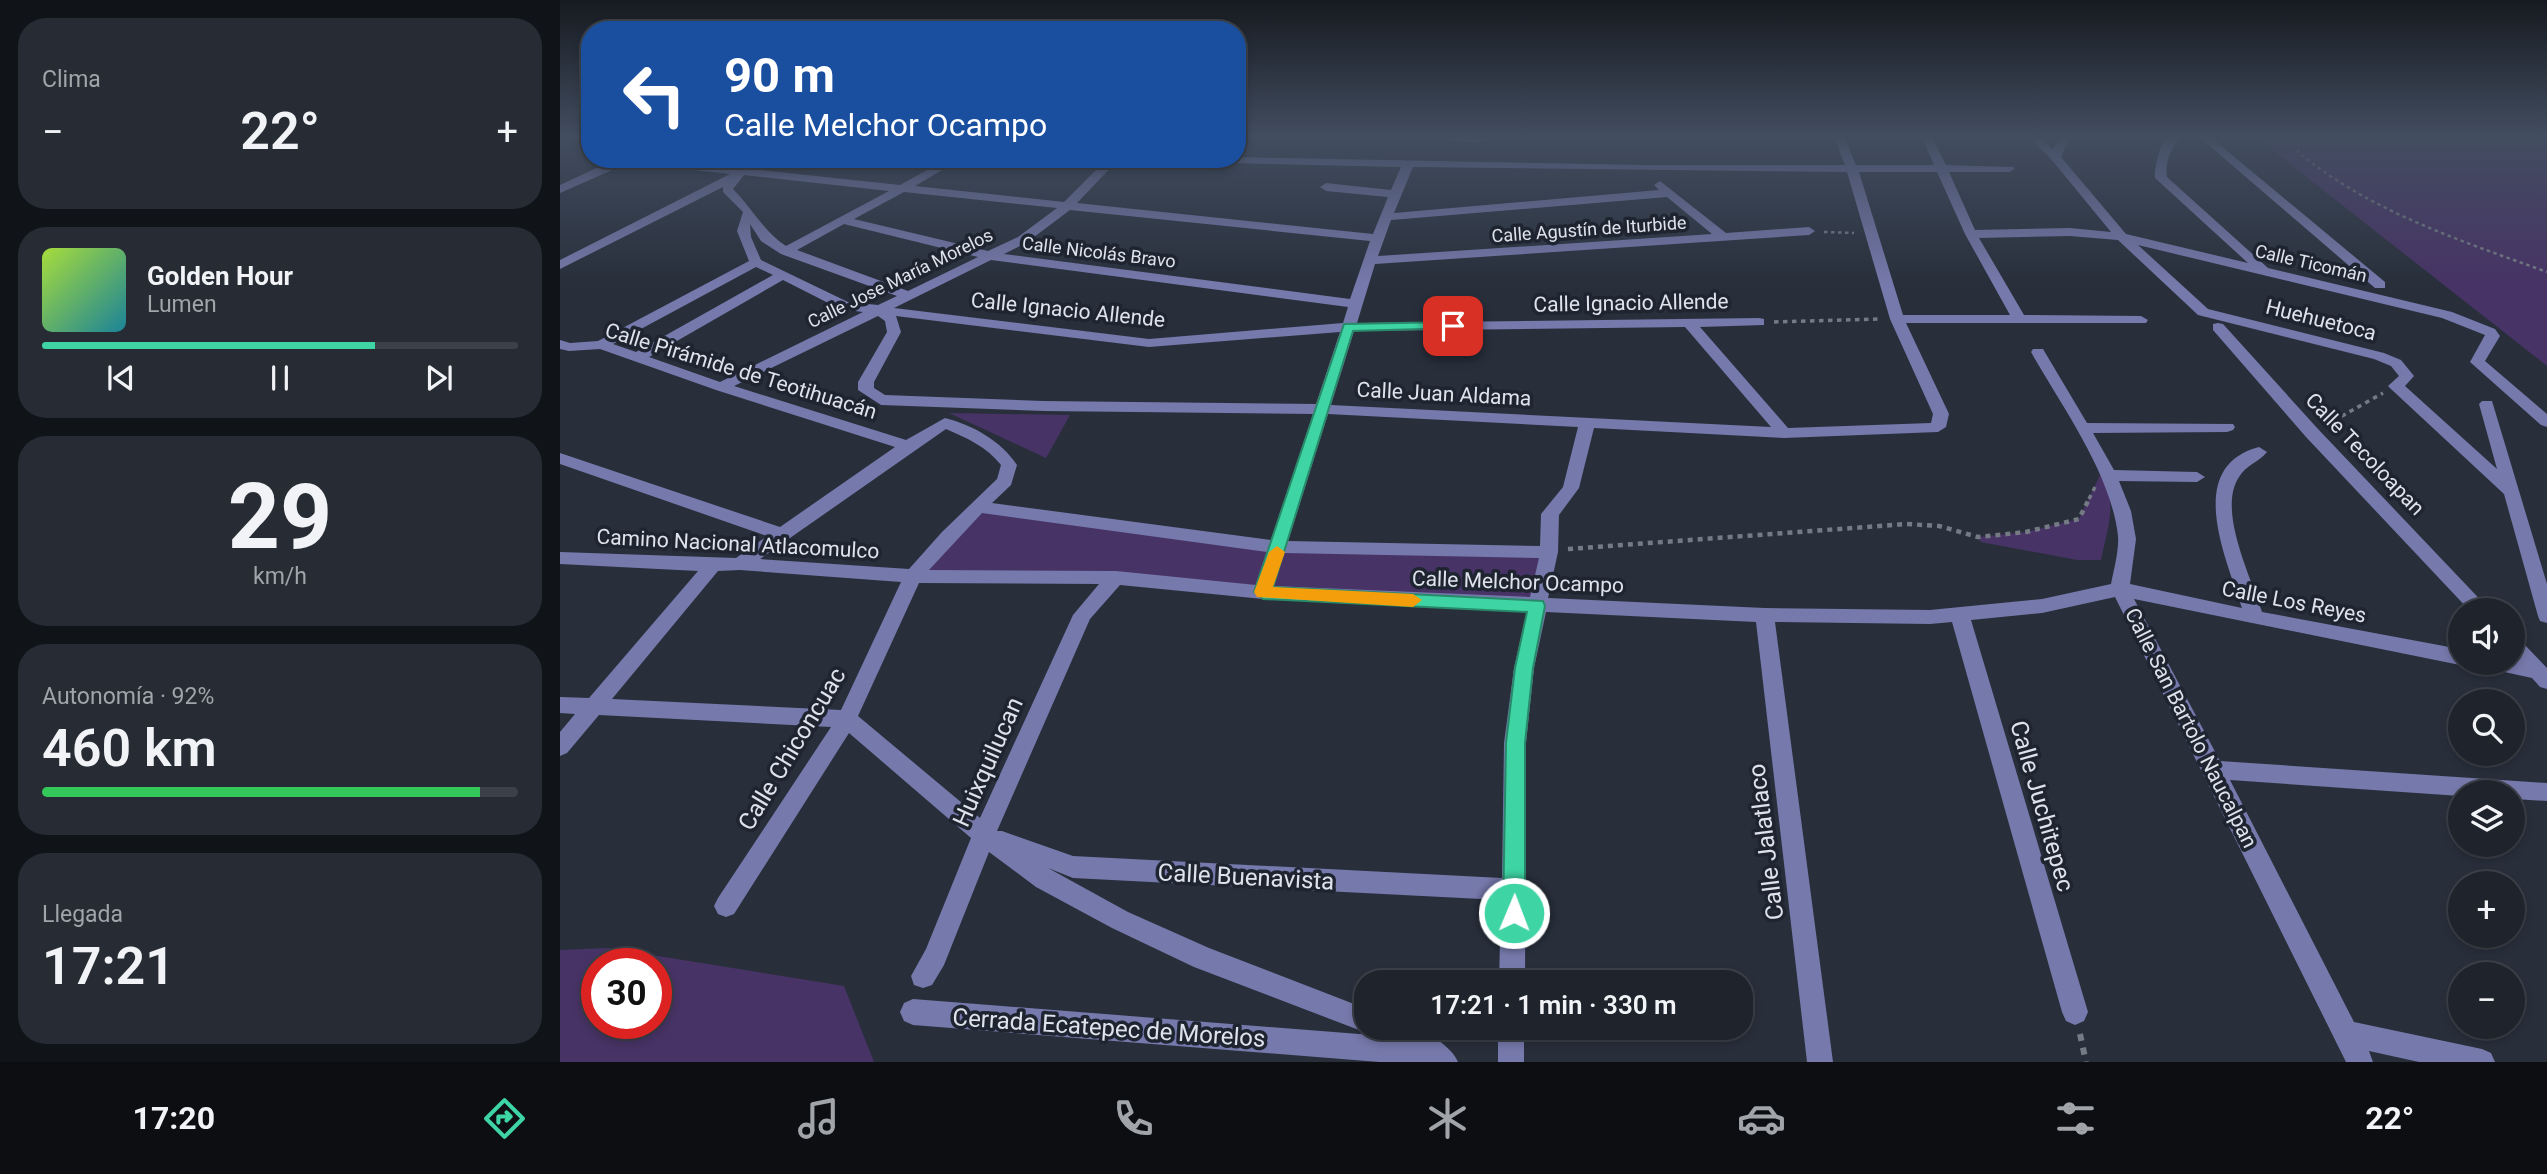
<!DOCTYPE html>
<html lang="es">
<meta charset="utf-8">
<style>
:root{--surface:#1e232c;--page:#262b34;--text:#f1f3f6;--muted:#a1a4a9;--line:#3c4048;--accent:#3ed4a3}
body{margin:0;font-family:Roboto,sans-serif;background:var(--page);color:var(--text);height:100vh;display:flex;flex-direction:column;font-size:26px;white-space:nowrap}
*{box-sizing:border-box;margin:0}
p{font-size:23px;color:var(--muted)}
.icon{flex:none;width:38px;height:38px;fill:none;stroke:currentColor;stroke-width:2;stroke-linecap:round;stroke-linejoin:round}
.map{position:relative;flex:1;overflow:hidden}
.details{display:flex;flex-direction:column;gap:18px;padding:18px;background:#101318;width:560px}
.details>*{flex:none}
.banner{position:absolute;left:21px;top:21px;width:665px;height:147px;border-radius:28px;box-shadow:0 4px 10px #0003,0 0 0 2px var(--line);background:#1a4fa0;color:#fff;overflow:hidden}
.buttons{position:absolute;left:1888px;top:598px;display:grid;gap:14px}
.buttons a{display:grid;place-items:center;width:77px;height:77px;border-radius:50%;background:var(--surface);box-shadow:0 4px 10px #0003,0 0 0 2px var(--line);font-size:35px}
.speed{position:absolute;left:21px;top:948px;display:flex;gap:14px;font-size:35px;font-weight:700;text-align:center}
.speed>*{display:grid;place-content:center;width:91px;height:91px;border-radius:50%;background:var(--surface);box-shadow:0 4px 10px #0003,0 0 0 2px var(--line);line-height:1}
.speed .limit{border:10px solid #d22;background:#fff;color:#111}
.pin{position:absolute;display:grid;place-items:center;width:60px;height:60px;color:#fff;margin:-30px;border-radius:14px;box-shadow:0 4px 10px #0006}
.me{position:absolute;width:77px;margin:-38px;rotate:1deg;stroke-linejoin:round;filter:drop-shadow(0 0 5px #0008)}
.turn{display:flex;align-items:center;gap:24px;height:147px;padding:0 28px;font-size:32px}
.turn .icon{width:91px;height:91px;stroke-width:2.5}
.turn b{display:block;font-size:49px;line-height:60px}
.big{font-size:52px;font-weight:600;line-height:1.1}
.details .widget{flex:1;display:flex;flex-direction:column;justify-content:center;gap:10px;min-width:0;padding:0 24px;border-radius:28px;background:var(--page)}
.details .dial{align-items:center;gap:0}
.dial b{font-size:91px;line-height:1}
.song{display:flex;align-items:center;gap:21px}
.cover{width:84px;height:84px;border-radius:10px;background:linear-gradient(135deg,hsl(80 70% 55%),hsl(190 70% 35%))}
.played{height:7px;border-radius:4px;background:linear-gradient(90deg,var(--accent) 70%,var(--line) 70%)}
.keys{display:flex;justify-content:space-around;direction:ltr}
.heat{display:flex;justify-content:space-between;align-items:center;font-size:38px;direction:ltr}
.charge{height:10px;border-radius:5px;background:linear-gradient(90deg,#34c759 92%,var(--line) 0)}
.trip{position:absolute;left:794px;top:970px;width:399px;height:70px;border-radius:28px;background:var(--surface);box-shadow:0 4px 10px #0003,0 0 0 2px var(--line);font-weight:600;line-height:70px;text-align:center}
.dock{display:flex;height:112px;justify-content:space-around;align-items:center;background:#0c0e12;color:var(--muted)}
.dock .icon{width:49px;height:49px}
.dock .current{color:var(--accent)}
.dock b{font-size:32px;color:var(--text)}
main{display:flex;flex:1;min-height:0}
.map>svg:first-child{display:block}
</style>
<main>
<section class="details">
<div class="widget"><p>Clima</p>
<div class="heat"><a>−</a><b class="big">22°</b><a>+</a></div>
</div>
<div class="widget">
<div class="song"><i class="cover"></i><div><b>Golden Hour</b><p>Lumen</p></div></div>
<div class="played"></div>
<div class="keys"><svg class="icon" aria-label="previous" viewBox="0 0 24 24"><path d="M18 5L8 12l10 7zM5 5v14"/></svg><svg class="icon" aria-label="pause" viewBox="0 0 24 24"><path d="M8 5v14M16 5v14"/></svg><svg class="icon" aria-label="next" viewBox="0 0 24 24"><path d="M6 5l10 7-10 7zM19 5v14"/></svg></div>
</div>
<div class="widget dial"><b>29</b><p>km/h</p></div>
<div class="widget"><p>Autonomía · 92%</p><b class="big">460 km</b><div class="charge"></div></div>
<div class="widget"><p>Llegada</p><b class="big">17:21</b></div>
</section>
<div class="map">
<svg width="1987" height="1062" viewBox="0 0 1987 1062">
<rect width="100%" height="100%" fill="#282f3b"/>
<g fill="#473365" fill-rule="evenodd">
<path d="M1693,135H1987V366Z"/>
<path d="M389,413L510,415L486,458Z"/>
<path d="M1540,475C1560,497 1546,534 1541,560H1517L1421,542L1418,537L1466,532L1519,519Z"/>
<path d="M417,507L719,547L989,552L977,606L556,578L353,576Z"/>
<path d="M48,948L284,986L314,1062H0V950ZM96,964V1024H37V964Z"/>
</g>
<g fill="none" stroke-linecap="round" stroke-linejoin="round">
<g stroke="#757b85" stroke-width="2.5" stroke-dasharray="3.5 3.5" stroke-linecap="butt">
<path d="M1740,135L1738,152C1811,212 1899,240 1987,272"/>
<path d="M1264,232L1294,233"/>
</g>
<g stroke="#757b85" stroke-width="3.5" stroke-dasharray="4.5 4.5" stroke-linecap="butt">
<path d="M1214,322L1320,319"/>
<path d="M1766,425L1823,393"/>
<path d="M1529,499L1535,487"/>
</g>
<path stroke="#757b85" stroke-width="4.5" stroke-dasharray="5 5" stroke-linecap="butt" d="M1008,549L1347,524L1379,526L1418,537L1466,532L1519,519L1530,497"/>
<path stroke="#757b85" stroke-width="6" stroke-dasharray="7 7" stroke-linecap="butt" d="M1520,1034L1526,1062"/>
<g fill="#7679ab" fill-rule="evenodd">
<path d="M23,135H30V140Z"/>
<path d="M859,135H937L917,143L864,138Z"/>
<path d="M1273,135H1283L1296,165H1374L1361,135H1371L1386,165L1453,167L1455,169L1449,172H1389L1415,230L1510,228L1551,232L1491,159L1466,135H1477L1493,149L1501,135H1511L1501,157L1566,234L1688,263L1595,178C1594,171 1600,143 1606,137C1610,133 1618,135 1623,135C1613,144 1604,161 1607,177L1708,268L1892,312L1935,329L1940,336L1925,361L1987,414V427L1981,425L1910,362L1925,335L1882,318L1578,245L1648,309L1824,353L1841,360L1854,376L1845,386L1937,469L1919,404L1922,401H1932L1987,584V623L1980,621L1978,616L1944,494L1831,389L1828,386L1839,376L1831,366L1814,359L1638,315L1558,240L1510,236L1419,238L1464,315L1581,316L1588,320L1586,323H1346L1389,414L1386,427L1378,432L1224,438L1034,428L1019,488L999,515L998,552L988,598L1205,608L1370,610L1482,599L1551,584C1554,569 1559,551 1558,536C1551,473 1502,407 1471,352L1473,349H1483L1527,423L1673,424L1675,427L1673,430L1667,432L1533,433L1554,470L1637,472L1645,477L1637,482L1559,481L1571,511L1576,539L1570,584L1682,608C1667,560 1623,467 1699,447L1707,452C1699,462 1686,465 1679,477C1657,510 1691,577 1702,612L1900,649V663H1904L1900,665L1574,599L1660,761L1987,783V801L1953,799V793H1900V796L1670,780L1794,1022L1922,1049L1931,1053L1935,1062H1859L1809,1051L1813,1062H1786L1555,597L1482,613L1411,620L1528,1012L1524,1021L1515,1025L1506,1021L1502,1012L1392,622L1370,624L1215,622L1273,1062H1247L1196,622L986,612L974,668L966,743L965,982H939L941,900L513,878L488,868L568,912L649,948L807,1009V1027H855C870,1034 892,1047 898,1062H819L353,1025L344,1021L340,1012L344,1003L353,999L812,1035L634,967L552,928L476,887L429,852L384,965L372,985L363,988L354,985L351,976L366,949L411,838L289,733L174,914L166,917L158,914L154,906L158,898L271,727L39,715L7,753L0,756V732L15,714L0,713V697L29,698L138,571L0,564V552L176,558L207,536L0,464V453L220,527L335,447L156,390L40,349L9,351L0,349V340L10,343L38,341L189,261L177,231L183,212L163,192V187L0,269V260L170,174L68,163L0,193V185L56,159H96L340,185L387,159H401L355,186L504,202L547,159H559L517,203L813,234L828,197L766,191L760,187L766,183L831,190L841,167L628,162L623,159H677V157L1083,165H1285ZM853,167L1287,172L1330,319L1373,414L1371,423L1228,428L1140,327L1204,325V319L1199,318L797,323L815,264L1249,235L1255,231L1249,227L1166,233L1100,181L1094,185L1099,190L834,213ZM1299,172H1377L1405,234L1450,315H1343ZM184,175L329,191L226,246C204,232 192,208 173,189ZM344,192L497,208L458,237L428,251L294,219ZM1107,197L1152,234L818,256L831,220ZM510,210L810,241L790,299L444,254L466,243ZM190,224L201,241L221,254L337,296L318,305L288,302L201,260L191,237ZM284,224L418,257L348,291L237,250ZM431,260L788,307L783,323L589,339L334,308ZM196,267L213,275L76,352L53,344ZM223,280L280,309L303,312L160,382L89,357ZM318,316L325,321L327,332L298,382V390L321,405L483,411L753,414L711,540L432,503L451,485L457,465C441,441 413,425 385,418L346,440L174,386ZM336,316L589,347L780,332L756,404L483,401L325,395L314,388V382L341,332ZM1125,327L1211,427L771,405L794,331ZM768,414L1018,427L1003,487L981,514L980,546L728,541ZM386,429C407,438 427,447 441,465L437,479L382,532L349,569L200,559ZM422,513L707,552L696,585L556,571L369,570ZM724,553L979,558L970,597L714,586ZM180,570L341,582L281,710L52,699L158,571ZM359,583L539,584L513,615L420,818L298,716ZM560,585L703,599L967,611L954,668L944,743L942,878L513,856L442,831H437L530,619Z"/>
<path d="M1637,135H1648L1825,282V288H1815Z"/>
<path d="M1658,323L1663,324L1758,429L1931,611H1910L1746,437L1653,330V324Z"/>
<path d="M1953,638L1960,640L1987,668V689L1980,687L1972,678L1926,668L1923,663H1953Z"/>
<rect x="938" y="1027" width="26" height="35"/>
</g>
</g>
<linearGradient id="sky" x2="0" y2="1"><stop stop-color="#161a20"/><stop offset="0.48" stop-color="#424d60"/><stop offset="1" stop-color="#424d60" stop-opacity="0"/></linearGradient>
<rect width="1987" height="284" fill="url(#sky)"/>
<path fill="#3ed4a3" stroke="#288a6a" stroke-width="2" d="M893,322L898,323V328L793,331L713,587L983,601L985,606L973,668L965,743V913L962,920L954,923L946,920L943,913L946,743L955,668L967,612L703,599L694,592L784,324Z"/>
<path fill="#f59e0b" d="M717,546L725,552L713,587L853,594L862,600L853,607L697,597L694,592L709,552Z"/>
<g text-anchor="middle" dominant-baseline="central" stroke-width="7" stroke-linejoin="round" paint-order="stroke">
<g font-size="18" fill="#dee3eb" stroke="#1e2531">
<text transform="translate(1029 229) rotate(-4)">Calle Agustín de Iturbide</text>
<text transform="translate(539 252) rotate(7)">Calle Nicolás Bravo</text>
<text transform="translate(1751 263) rotate(13)">Calle Ticomán</text>
<text transform="translate(340 278) rotate(-26)">Calle Jose María Morelos</text>
</g>
<g font-size="21" fill="#dee3eb" stroke="#1e2531">
<text transform="translate(1071 303) rotate(-1)">Calle Ignacio Allende</text>
<text transform="translate(508 310) rotate(6)">Calle Ignacio Allende</text>
<text transform="translate(1761 320) rotate(14)">Huehuetoca</text>
<text transform="translate(181 371) rotate(17)">Calle Pirámide de Teotihuacán</text>
<text transform="translate(884 394) rotate(3)">Calle Juan Aldama</text>
<text transform="translate(1805 454) rotate(46)">Calle Tecoloapan</text>
<text transform="translate(178 544) rotate(3)">Camino Nacional Atlacomulco</text>
<text transform="translate(958 582) rotate(2)">Calle Melchor Ocampo</text>
<text transform="translate(1734 602) rotate(11)">Calle Los Reyes</text>
<text transform="translate(1631 728) rotate(63)">Calle San Bartolo Naucalpan</text>
</g>
<g font-size="24" fill="#dee3eb" stroke="#1e2531">
<text transform="translate(232 749) rotate(-59)">Calle Chiconcuac</text>
<text transform="translate(428 762) rotate(-66)">Huixquilucan</text>
<text transform="translate(1482 806) rotate(74)">Calle Juchitepec</text>
<text transform="translate(1206 842) rotate(-97)">Calle Jalatlaco</text>
<text transform="translate(686 877) rotate(3)">Calle Buenavista</text>
<text transform="translate(549 1028) rotate(4)">Cerrada Ecatepec de Morelos</text>
</g>
</g>
</svg>
<div class="buttons">
<a><svg class="icon" aria-label="sound" viewBox="0 0 24 24"><path d="M4 9h4l5-4v14l-5-4H4zM17 9q2 3 0 6"/></svg></a>
<a><svg class="icon" aria-label="search" viewBox="0 0 24 24"><circle cx="10" cy="10" r="6"/><path d="M15 15l6 6"/></svg></a>
<a><svg class="icon" aria-label="layers" viewBox="0 0 24 24"><path d="M12 4l9 5-9 5-9-5zM3 14l9 5 9-5"/></svg></a>
<a>+</a>
<a>−</a>
</div>
<div class="speed"><div class="limit">30</div></div>
<div class="pin" style="left:893px;top:326px;background:#d93025"><svg class="icon" aria-label="arrive" viewBox="0 0 24 24"><path d="M6 21V4h12l-3 4 3 4H6"/></svg></div>
<svg class="me" style="left:954px;top:913px" viewBox="-20 -20 40 40"><circle r="17" fill="#3ed4a3" stroke="#fff" stroke-width="3"/><path d="M0-11L8 9 0 5-8 9z" fill="#fff"/></svg>
<div class="trip">17:21 · 1 min · 330 m</div>
<div class="banner">
<div class="turn"><svg class="icon" aria-label="left" viewBox="0 0 24 24"><path d="M17 20v-9H6M10 6l-5 5 5 5"/></svg><div><b>90 m</b>Calle Melchor Ocampo</div></div>
</div>
</div>
</main>
<nav class="dock">
<b>17:20</b>
<svg class="icon current" aria-label="directions" viewBox="0 0 24 24"><path d="M12 3l9 9-9 9-9-9zM9 14v-3h6M13 9l2 2-2 2"/></svg>
<svg class="icon" aria-label="music" viewBox="0 0 24 24"><path d="M9 18V5l10-2v13"/><circle cx="6" cy="18" r="3"/><circle cx="16" cy="16" r="3"/></svg>
<svg class="icon" aria-label="phone" viewBox="0 0 24 24"><path d="M5 4h4l2 5-3 2q2 4 5 5l2-3 5 2v4C11 20 4 13 5 4z"/></svg>
<svg class="icon" aria-label="climate" viewBox="0 0 24 24"><path d="M12 3v18M4 7l16 10M4 17L20 7"/></svg>
<svg class="icon" aria-label="car" viewBox="0 0 24 24"><path d="M5 17H2v-5l4-1 3-4h7l3 4 3 1v5h-3M9 17h6M6 11h13"/><circle cx="7" cy="17" r="2"/><circle cx="17" cy="17" r="2"/></svg>
<svg class="icon" aria-label="filters" viewBox="0 0 24 24"><path d="M4 7h16M4 17h16"/><circle cx="9" cy="7" r="2"/><circle cx="15" cy="17" r="2"/></svg>
<b>22°</b>
</nav>
